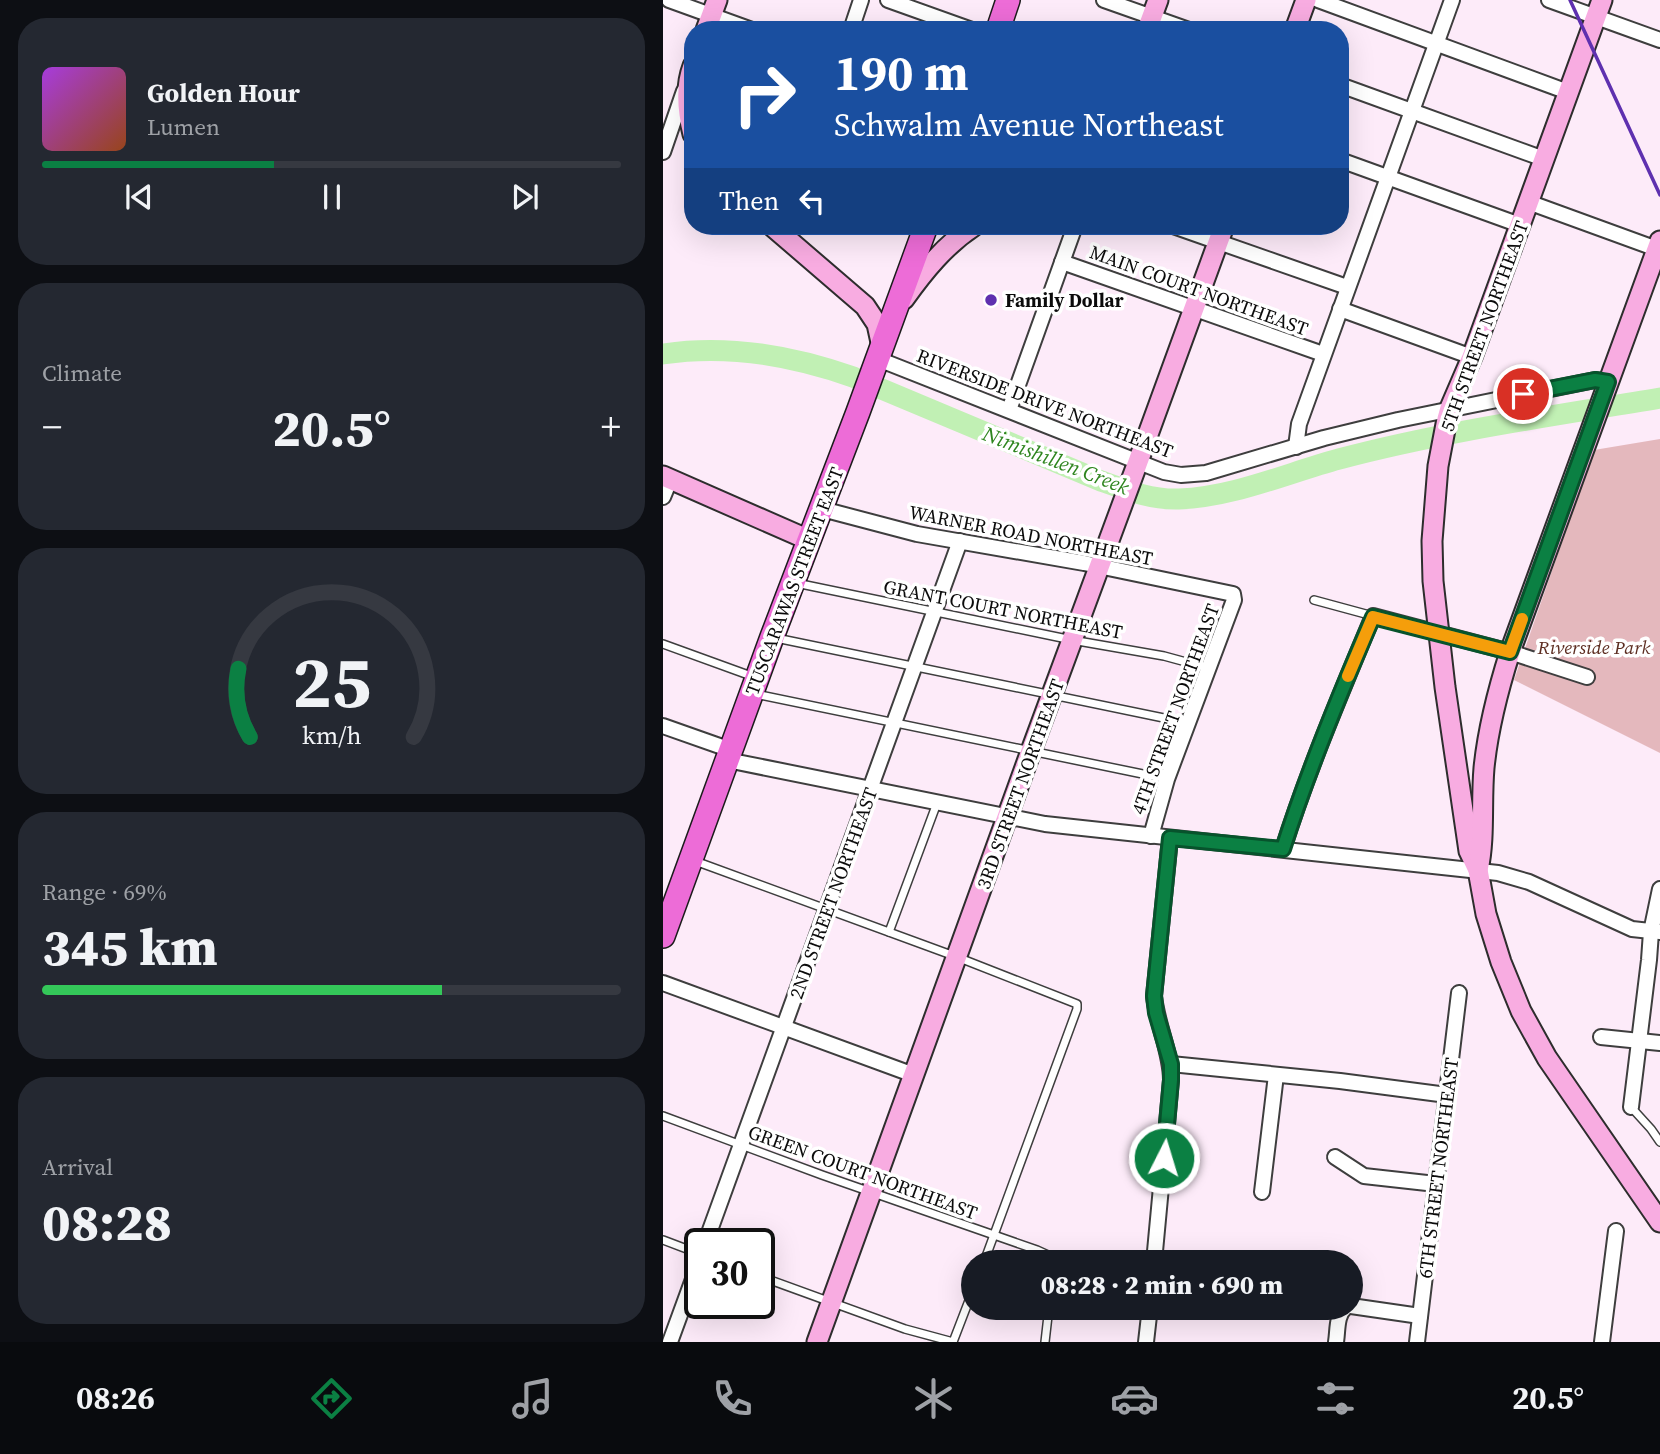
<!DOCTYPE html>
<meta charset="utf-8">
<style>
:root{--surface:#171b24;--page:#242831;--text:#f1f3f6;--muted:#9ea1a6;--line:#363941;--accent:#0b8043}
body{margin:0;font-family:"Source Serif 4",serif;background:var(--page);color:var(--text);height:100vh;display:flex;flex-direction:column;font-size:26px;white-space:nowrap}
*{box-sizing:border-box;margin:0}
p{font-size:23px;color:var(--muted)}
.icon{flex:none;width:38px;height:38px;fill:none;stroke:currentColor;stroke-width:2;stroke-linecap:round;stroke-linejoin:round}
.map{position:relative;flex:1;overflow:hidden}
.details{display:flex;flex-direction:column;gap:18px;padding:18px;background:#0d0f14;width:663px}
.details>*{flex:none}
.banner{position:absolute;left:21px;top:21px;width:665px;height:214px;border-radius:28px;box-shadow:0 7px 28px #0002;background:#1a4fa0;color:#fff;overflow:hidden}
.speed{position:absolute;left:21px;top:1228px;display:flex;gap:14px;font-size:35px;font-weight:700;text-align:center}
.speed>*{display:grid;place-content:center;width:91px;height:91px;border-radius:50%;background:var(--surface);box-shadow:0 7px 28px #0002;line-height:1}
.speed .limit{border:4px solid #111;border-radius:10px;background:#fff;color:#111}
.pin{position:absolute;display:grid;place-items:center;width:60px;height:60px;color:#fff;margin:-30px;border:4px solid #fff;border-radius:50%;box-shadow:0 2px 7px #0007}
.me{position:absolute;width:77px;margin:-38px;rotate:5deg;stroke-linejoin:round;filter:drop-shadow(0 0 5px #0008)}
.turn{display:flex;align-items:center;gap:24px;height:147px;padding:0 35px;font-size:32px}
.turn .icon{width:91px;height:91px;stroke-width:2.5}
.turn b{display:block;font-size:49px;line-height:60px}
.then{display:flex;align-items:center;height:66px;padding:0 35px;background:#0003;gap:14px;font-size:26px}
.big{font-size:52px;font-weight:800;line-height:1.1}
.details .card{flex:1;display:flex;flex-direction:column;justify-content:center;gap:10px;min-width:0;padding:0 24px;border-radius:28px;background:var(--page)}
.details .dial{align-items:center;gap:0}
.dial svg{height:182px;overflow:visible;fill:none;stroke:var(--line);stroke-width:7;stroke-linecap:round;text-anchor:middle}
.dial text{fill:var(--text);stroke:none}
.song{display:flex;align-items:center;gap:21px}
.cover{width:84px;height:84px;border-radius:10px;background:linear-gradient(135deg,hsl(280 70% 55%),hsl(20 70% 35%))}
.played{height:7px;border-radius:4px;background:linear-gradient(90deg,var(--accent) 40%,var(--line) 40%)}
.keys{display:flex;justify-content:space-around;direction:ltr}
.heat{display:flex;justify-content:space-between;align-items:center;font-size:38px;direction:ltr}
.charge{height:10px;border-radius:5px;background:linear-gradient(90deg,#34c759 69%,var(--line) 0)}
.trip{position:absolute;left:298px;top:1250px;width:402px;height:70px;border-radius:35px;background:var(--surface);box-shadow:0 7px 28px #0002;font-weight:800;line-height:70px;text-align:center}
.tabs{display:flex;height:112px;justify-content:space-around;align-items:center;background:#090b0e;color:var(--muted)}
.tabs .icon{width:49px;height:49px}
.tabs .active{color:var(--accent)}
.tabs b{font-size:32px;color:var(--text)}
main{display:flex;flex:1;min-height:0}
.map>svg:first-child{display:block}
</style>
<main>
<section class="details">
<div class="card">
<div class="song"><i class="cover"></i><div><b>Golden Hour</b><p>Lumen</p></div></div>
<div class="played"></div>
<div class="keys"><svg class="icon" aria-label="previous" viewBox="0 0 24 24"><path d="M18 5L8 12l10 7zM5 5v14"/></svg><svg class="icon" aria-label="pause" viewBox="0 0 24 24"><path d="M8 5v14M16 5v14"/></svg><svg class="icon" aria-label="next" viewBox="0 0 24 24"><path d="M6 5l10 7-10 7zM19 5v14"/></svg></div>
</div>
<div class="card"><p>Climate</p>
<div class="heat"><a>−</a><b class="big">20.5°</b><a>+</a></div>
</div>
<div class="card dial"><svg viewBox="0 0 100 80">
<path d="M14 69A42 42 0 1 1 86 69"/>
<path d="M14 69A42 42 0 0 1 9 39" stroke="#0b8043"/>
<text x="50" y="56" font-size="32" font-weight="700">25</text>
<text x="50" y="72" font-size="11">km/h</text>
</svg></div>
<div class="card"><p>Range · 69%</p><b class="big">345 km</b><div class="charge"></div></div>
<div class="card"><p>Arrival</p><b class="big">08:28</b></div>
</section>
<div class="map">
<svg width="997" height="1342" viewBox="0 0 997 1342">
<rect width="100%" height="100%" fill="#fdebf9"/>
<path fill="#e4b8bd" d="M997,439V753L851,680L931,450Z"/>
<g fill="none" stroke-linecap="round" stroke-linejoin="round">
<path stroke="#c1f0b4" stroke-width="21" d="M0,354C64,344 130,356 190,377L438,481C463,490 489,500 516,499C571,497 624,473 676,459C782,431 890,416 997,398"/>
<defs>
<g id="lane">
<path d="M133,583L409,640L501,656L545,668"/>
<path d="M651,600L710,616"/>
<path d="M113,638L525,723"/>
<path d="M0,644L91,677"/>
<path d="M92,694L504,779"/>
<path d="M32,861L294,957L414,1004V1009L321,1262"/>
<path d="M226,932L274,803"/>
<path d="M968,1107L988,1129L997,1142"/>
<path d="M0,1116L159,1175L374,1250L385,1255L389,1262"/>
<path d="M0,1240L37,1254"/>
<path d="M96,1276L242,1329L290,1342"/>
<path d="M290,1342L310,1290"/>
<path d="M382,1342L386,1307"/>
</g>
<g id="street">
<path d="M6,0L89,30"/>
<path d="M225,0L309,30"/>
<path d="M441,0L526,30"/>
<path d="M655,0L905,92"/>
<path d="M886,0L997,40"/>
<path d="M188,30L198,0"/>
<path d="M677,85L881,159"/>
<path d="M0,152L21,91"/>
<path d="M677,160L857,225"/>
<path d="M865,202L994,249"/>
<path d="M510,226L684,287"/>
<path d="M399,262L660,354"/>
<path d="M677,309L809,357"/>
<path d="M215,359L501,472L518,475L543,473L661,438L735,420L932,380L945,382"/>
<path d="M346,410L412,226"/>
<path d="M633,447L636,424L789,0"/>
<path d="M0,497L7,480"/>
<path d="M159,509L254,534L421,563L570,594L571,600L504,779L488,836"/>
<path d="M0,726L68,750"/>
<path d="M64,760L382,824L835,873L866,882L969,929L997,932"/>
<path d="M620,849C645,770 678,693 710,616L847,652L924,677"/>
<path d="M0,983L251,1075"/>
<path d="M938,1037L997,1043"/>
<path d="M508,1064L677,1081L784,1095"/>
<path d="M968,1107L986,960L988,932L997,889"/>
<path d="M672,1157L701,1176L773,1184"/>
<path d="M599,1192L613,1075"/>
<path d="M42,1244L297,541"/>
<path d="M491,1262L508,1080C508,1052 494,1025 491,996L507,838"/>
<path d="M688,1306L757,1316"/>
<path d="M7,1342L37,1260"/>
<path d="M483,1342L487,1307"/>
<path d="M673,1342C675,1330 673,1315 683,1307"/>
<path d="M754,1342L796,993"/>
<path d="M939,1342L953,1231"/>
</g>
<g id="secondary">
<path d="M939,0L809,357L787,408L784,419L775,466L769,541L770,581L782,687L806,851L815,870L823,914L838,962L858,1011L884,1058L997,1222"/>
<path d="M43,30L54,0"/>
<path d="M484,30L495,0"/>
<path d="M632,30L643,0"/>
<path d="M30,66C22,87 24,111 30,134"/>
<path d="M109,226L202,306L214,324L219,347"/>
<path d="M241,299C261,271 282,245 311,226"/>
<path d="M0,476L146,540"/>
<path d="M815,870C822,837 818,802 821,768C825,728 835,690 847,652L997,241"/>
<path d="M154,1342L368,751L472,470L561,226"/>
</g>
<g id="primary">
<path d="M335,30L345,0"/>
<path d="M0,936L109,637L195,412L263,226"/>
</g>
</defs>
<use href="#lane" stroke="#3e3e3e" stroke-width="10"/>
<use href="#street" stroke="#3e3e3e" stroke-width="18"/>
<use href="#secondary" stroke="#2d2d2d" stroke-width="23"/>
<use href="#primary" stroke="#1c1c1c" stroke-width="26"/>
<use href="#lane" stroke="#fff" stroke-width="7"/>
<use href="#street" stroke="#fff" stroke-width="14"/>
<use href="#secondary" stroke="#f8ace1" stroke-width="19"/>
<use href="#primary" stroke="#ed6cd7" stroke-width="23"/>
<path stroke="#5e30af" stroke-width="3.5" d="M907,0L997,195"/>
</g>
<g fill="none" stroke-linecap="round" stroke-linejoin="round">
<defs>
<path id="route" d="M501,1158L508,1080V1064L493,1013L491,996L507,838L620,849C645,770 677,693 710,617L847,652L945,382L932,380L860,394"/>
</defs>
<use href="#route" stroke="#07532c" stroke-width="18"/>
<use href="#route" stroke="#0b8043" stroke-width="12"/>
<path stroke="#f59e0b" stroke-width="12" d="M685,676L710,617L847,652L859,619"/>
</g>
<circle fill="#5e30af" stroke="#fff" stroke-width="2.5" cx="328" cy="300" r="7"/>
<g text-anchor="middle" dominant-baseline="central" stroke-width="7" stroke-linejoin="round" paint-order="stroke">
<g font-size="19" fill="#0b0b0b" stroke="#fff">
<text transform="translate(536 290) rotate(20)">MAIN COURT NORTHEAST</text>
<text transform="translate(821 326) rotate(-70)">5TH STREET NORTHEAST</text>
<text transform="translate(382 403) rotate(21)">RIVERSIDE DRIVE NORTHEAST</text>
<text transform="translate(368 535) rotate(11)">WARNER ROAD NORTHEAST</text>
<text transform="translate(131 581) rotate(-69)">TUSCARAWAS STREET EAST</text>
<text transform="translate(340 609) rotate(11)">GRANT COURT NORTHEAST</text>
<text transform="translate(512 709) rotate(-70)">4TH STREET NORTHEAST</text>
<text transform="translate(357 784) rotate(-70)">3RD STREET NORTHEAST</text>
<text transform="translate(170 893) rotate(-70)">2ND STREET NORTHEAST</text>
<text transform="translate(775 1168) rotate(-83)">6TH STREET NORTHEAST</text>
<text transform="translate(200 1172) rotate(20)">GREEN COURT NORTHEAST</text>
</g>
<g font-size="19" font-weight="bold" fill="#0b0b0b" stroke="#fff" text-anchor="start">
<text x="342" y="300">Family Dollar</text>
</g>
<g font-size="19" font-style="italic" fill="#5d2e22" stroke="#fff">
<text x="931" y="647">Riverside Park</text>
</g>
<g font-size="21" font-style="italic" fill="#2e851e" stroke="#fff">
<text transform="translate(393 460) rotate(21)">Nimishillen Creek</text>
</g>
</g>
</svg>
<div class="speed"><div class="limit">30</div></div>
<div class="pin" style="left:860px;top:394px;background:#d93025"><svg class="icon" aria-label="arrive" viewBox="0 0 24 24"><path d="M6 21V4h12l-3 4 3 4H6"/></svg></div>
<svg class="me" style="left:501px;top:1158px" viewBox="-20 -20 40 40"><circle r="17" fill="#0b8043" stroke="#fff" stroke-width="3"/><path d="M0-11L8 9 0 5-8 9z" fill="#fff"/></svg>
<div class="trip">08:28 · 2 min · 690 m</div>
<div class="banner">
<div class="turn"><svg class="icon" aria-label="right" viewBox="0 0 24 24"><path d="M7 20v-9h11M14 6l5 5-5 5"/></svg><div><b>190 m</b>Schwalm Avenue Northeast</div></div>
<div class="then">Then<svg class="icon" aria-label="left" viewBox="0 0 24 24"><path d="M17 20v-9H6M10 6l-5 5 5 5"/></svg></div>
</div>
</div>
</main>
<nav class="tabs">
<b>08:26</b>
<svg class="icon active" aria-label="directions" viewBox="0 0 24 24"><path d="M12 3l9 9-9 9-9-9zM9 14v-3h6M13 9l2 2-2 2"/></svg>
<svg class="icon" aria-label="music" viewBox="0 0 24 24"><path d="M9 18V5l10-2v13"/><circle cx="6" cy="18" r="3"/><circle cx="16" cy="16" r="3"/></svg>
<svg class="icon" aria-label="phone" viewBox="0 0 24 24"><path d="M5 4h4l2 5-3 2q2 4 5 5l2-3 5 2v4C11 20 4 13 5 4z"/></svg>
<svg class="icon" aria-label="climate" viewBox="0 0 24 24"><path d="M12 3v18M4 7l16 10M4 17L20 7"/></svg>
<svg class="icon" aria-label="car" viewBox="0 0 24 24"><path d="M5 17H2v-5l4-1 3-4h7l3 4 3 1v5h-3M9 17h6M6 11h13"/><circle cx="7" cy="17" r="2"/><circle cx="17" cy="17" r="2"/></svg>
<svg class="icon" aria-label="filters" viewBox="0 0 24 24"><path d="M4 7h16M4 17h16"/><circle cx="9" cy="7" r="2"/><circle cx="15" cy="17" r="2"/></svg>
<b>20.5°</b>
</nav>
